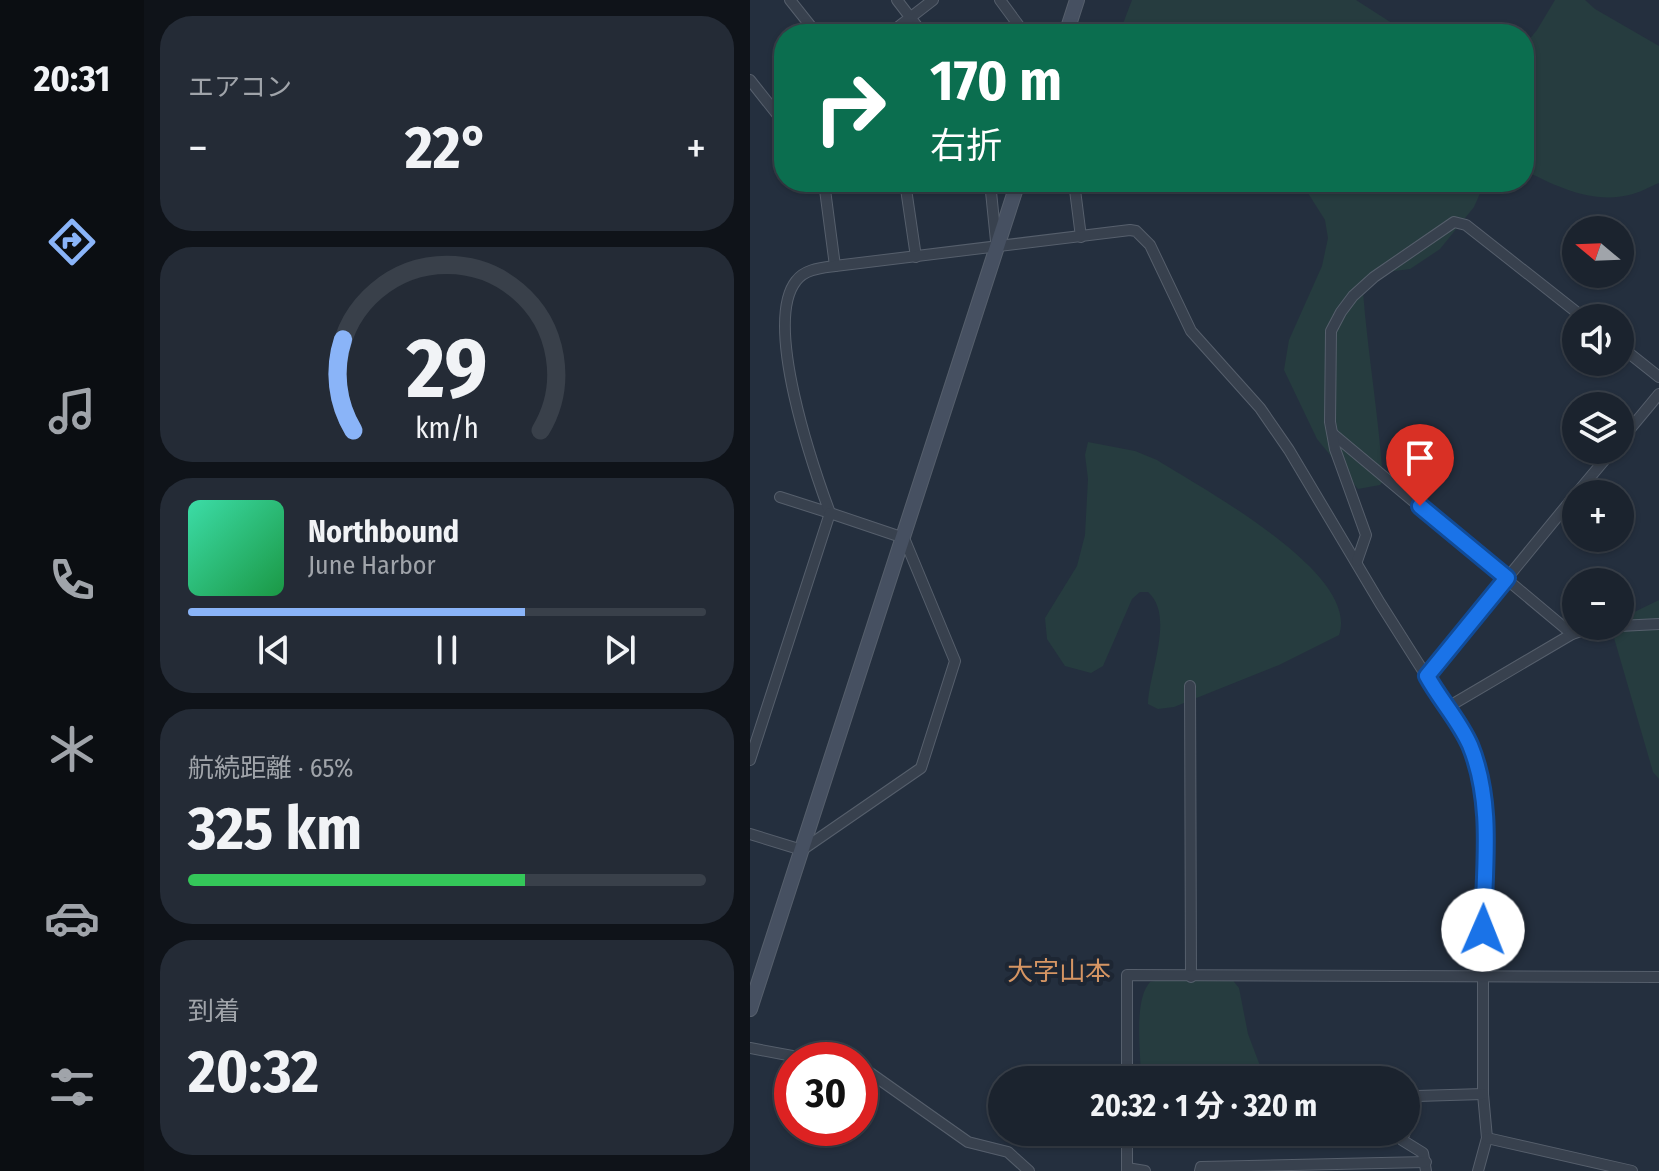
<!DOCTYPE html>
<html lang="ja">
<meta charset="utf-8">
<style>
:root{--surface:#1b232e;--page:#242b36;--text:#f1f3f6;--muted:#a0a4aa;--line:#39404a;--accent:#8ab4f8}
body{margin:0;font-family:"Fira Sans Condensed","Noto Sans JP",sans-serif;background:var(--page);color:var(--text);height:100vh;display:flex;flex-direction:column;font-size:30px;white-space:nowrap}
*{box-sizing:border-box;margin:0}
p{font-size:26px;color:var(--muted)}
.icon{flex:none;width:44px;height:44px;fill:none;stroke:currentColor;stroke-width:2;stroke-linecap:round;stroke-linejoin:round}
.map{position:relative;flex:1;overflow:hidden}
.drawer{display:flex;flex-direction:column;gap:16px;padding:16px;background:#0f1319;width:606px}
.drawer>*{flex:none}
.top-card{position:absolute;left:24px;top:24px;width:760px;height:168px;border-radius:32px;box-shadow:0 2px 6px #0004,0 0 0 2px var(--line);background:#0b6e4f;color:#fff;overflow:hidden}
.needle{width:52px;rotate:289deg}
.fabs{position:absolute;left:812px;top:216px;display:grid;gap:16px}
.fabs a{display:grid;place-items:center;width:72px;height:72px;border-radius:50%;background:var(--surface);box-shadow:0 2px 6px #0004,0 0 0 2px var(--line);font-size:40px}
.speed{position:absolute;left:24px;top:1042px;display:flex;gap:16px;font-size:40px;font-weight:700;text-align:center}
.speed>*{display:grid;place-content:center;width:104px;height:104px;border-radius:50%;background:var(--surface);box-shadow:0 2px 6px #0004,0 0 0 2px var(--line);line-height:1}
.speed .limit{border:12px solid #d22;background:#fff;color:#111}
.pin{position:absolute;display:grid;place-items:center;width:68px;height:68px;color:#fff;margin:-82px -34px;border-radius:50% 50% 50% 0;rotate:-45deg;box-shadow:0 0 8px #0007}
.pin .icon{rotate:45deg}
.me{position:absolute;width:88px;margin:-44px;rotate:1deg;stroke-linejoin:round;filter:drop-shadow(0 0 6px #0008)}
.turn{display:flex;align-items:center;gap:28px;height:168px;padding:0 24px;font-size:36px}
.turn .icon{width:104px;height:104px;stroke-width:2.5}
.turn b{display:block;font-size:56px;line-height:68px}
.big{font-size:60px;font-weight:700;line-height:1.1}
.drawer .widget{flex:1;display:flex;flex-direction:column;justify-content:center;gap:12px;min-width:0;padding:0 28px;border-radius:32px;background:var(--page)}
.drawer .dial{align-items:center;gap:0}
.dial svg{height:208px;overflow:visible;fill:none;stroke:var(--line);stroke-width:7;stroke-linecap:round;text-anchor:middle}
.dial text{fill:var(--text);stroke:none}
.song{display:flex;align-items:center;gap:24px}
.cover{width:96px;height:96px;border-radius:12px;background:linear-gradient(135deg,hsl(160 70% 55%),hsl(140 70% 35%))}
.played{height:8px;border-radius:4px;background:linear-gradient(90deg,var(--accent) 65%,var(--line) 65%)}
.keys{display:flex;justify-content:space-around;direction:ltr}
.heat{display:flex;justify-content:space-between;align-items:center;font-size:44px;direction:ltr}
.charge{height:12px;border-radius:6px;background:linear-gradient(90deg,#34c759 65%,var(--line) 0)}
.trip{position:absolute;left:238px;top:1066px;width:432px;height:80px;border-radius:40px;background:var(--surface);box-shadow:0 2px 6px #0004,0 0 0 2px var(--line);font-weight:700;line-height:80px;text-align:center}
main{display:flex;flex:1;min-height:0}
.dock{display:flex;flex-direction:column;width:144px;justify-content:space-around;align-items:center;background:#0b0e12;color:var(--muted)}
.dock .icon{width:56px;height:56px}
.dock .selected{color:var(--accent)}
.dock b{font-size:36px;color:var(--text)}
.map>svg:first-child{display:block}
</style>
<main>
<nav class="dock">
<b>20:31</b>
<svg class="icon selected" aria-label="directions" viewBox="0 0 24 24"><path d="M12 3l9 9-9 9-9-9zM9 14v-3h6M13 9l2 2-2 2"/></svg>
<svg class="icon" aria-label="music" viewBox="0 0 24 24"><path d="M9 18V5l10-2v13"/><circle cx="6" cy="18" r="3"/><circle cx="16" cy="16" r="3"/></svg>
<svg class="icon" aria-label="phone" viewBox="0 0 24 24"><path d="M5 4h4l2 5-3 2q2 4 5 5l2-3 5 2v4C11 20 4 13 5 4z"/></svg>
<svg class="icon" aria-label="climate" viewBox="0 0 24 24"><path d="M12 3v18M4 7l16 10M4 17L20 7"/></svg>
<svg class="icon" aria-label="car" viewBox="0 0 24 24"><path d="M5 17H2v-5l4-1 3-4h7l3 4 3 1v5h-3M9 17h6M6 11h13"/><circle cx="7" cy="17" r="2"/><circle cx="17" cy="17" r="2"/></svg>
<svg class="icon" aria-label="filters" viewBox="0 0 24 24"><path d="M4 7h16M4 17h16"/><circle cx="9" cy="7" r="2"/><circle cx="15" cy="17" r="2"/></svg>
</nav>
<section class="drawer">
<div class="widget"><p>エアコン</p>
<div class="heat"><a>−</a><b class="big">22°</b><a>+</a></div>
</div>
<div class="widget dial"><svg viewBox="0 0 100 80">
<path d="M14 69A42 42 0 1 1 86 69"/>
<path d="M14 69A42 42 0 0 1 10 34" stroke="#8ab4f8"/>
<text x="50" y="56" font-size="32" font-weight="700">29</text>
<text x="50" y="72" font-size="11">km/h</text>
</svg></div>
<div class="widget">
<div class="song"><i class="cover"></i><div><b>Northbound</b><p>June Harbor</p></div></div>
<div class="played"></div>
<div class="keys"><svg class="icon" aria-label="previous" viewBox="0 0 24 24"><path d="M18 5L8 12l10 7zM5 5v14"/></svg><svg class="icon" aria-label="pause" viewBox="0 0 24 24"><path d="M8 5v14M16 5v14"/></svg><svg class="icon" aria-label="next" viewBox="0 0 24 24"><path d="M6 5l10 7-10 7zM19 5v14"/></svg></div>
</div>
<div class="widget"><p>航続距離 · 65%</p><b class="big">325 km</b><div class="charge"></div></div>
<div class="widget"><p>到着</p><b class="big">20:32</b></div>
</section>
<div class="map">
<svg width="909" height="1171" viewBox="0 0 909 1171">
<rect width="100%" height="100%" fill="#242f3e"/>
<g fill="#263c3f">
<path d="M382,0H606L659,34H369Z"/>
<path d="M805,0H835L845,9L909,46V183C899,187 889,193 879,195C842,204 805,186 774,170V46L787,30Z"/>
<path d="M551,182H735L724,207L690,249L660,269L637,272L613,292C618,355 629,418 633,481L630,485L608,489L567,439L534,370L539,340L572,266L578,238L575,220Z"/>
<path d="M338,442L385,451L407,460C451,488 611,573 589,635L529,665L424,707L408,709L398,704C399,672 425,616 398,592H390L382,599L353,666L341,673L315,666L297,639L295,618L327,566L335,535L338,479L335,455Z"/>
<path d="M909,600V779L903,772L862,631L864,626H870V619Z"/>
<path d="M460,970L481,978L489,988L498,1034L512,1071L511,1080H391C391,1054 383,1001 400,982Z"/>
</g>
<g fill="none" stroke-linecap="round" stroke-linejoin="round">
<defs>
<g id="street">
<path d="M40,0L67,34"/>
<path d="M147,0L173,34"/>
<path d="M250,0L275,34"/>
<path d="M139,34L183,0"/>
<path d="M0,80L34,123"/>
<path d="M74,182L85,266"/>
<path d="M155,182L166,257"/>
<path d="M240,182L246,241"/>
<path d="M324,182L331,237"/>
<path d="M870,346L909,377"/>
<path d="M583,434L822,634"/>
<path d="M870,441L909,394"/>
<path d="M826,494L863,450"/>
<path d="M30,497L80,513"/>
<path d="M80,513C63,467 13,323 46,281C55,269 71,268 85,266L380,230L386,231L400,245L441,331L510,408L539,450L630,603L720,745L731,786L736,832L733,906V1094L737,1138L728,1171"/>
<path d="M607,561L616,535L585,449L580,422L581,331L591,312L603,296L624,277L704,222L716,225L834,318"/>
<path d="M869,626L909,624"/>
<path d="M677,676L826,494"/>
<path d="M440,686L441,977"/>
<path d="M698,707L822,634L846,626"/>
<path d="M0,760L80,513L154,538L205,661L171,768L52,850L0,834"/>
<path d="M0,1048L64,1060"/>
<path d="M110,1069L116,1070L218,1142L258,1152L279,1171"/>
<path d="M377,1080V975L909,977"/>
<path d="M656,1129L667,1096L733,1094"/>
<path d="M655,1132L652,1140L673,1153L676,1171"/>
<path d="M737,1138L882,1171"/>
<path d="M377,1168L395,1171"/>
<path d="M377,1171V1132"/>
<path d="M450,1171L451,1167L676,1162"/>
</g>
<g id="secondary">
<path d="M316,34L327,0"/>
<path d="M0,1009L268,182"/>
</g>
</defs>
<use href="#street" stroke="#565f6c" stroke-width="12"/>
<use href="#secondary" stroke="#565f6c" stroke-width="16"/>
<use href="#street" stroke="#38414e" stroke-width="10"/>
<use href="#secondary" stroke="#465061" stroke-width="14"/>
</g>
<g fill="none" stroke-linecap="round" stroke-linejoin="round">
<defs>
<path id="route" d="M670,506L757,578L677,676C690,700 709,720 720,745C744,803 734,869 733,930"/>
</defs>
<use href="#route" stroke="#114b97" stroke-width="20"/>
<use href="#route" stroke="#1a73e8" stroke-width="14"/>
</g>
<g text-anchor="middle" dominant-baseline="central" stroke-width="8" stroke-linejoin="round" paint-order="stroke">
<g font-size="26" fill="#d59563" stroke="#1d2633">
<text x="309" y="971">大字山本</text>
</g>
</g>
</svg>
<div class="fabs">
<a><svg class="needle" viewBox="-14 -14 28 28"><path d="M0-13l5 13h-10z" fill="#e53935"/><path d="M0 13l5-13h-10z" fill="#a0a4aa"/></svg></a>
<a><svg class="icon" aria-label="sound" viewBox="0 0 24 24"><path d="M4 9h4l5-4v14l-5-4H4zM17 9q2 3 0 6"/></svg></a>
<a><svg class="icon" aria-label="layers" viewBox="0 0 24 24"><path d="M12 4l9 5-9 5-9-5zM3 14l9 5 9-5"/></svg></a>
<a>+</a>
<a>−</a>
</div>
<div class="speed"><div class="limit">30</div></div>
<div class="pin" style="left:670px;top:506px;background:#d93025"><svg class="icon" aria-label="arrive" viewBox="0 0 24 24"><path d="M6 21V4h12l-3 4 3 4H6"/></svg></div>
<svg class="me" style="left:733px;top:930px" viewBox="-20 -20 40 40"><circle r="19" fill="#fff"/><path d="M0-13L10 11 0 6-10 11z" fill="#1a73e8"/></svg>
<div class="trip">20:32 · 1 分 · 320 m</div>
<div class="top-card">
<div class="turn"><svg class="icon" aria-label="right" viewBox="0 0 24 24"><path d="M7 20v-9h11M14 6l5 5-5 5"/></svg><div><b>170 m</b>右折</div></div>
</div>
</div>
</main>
